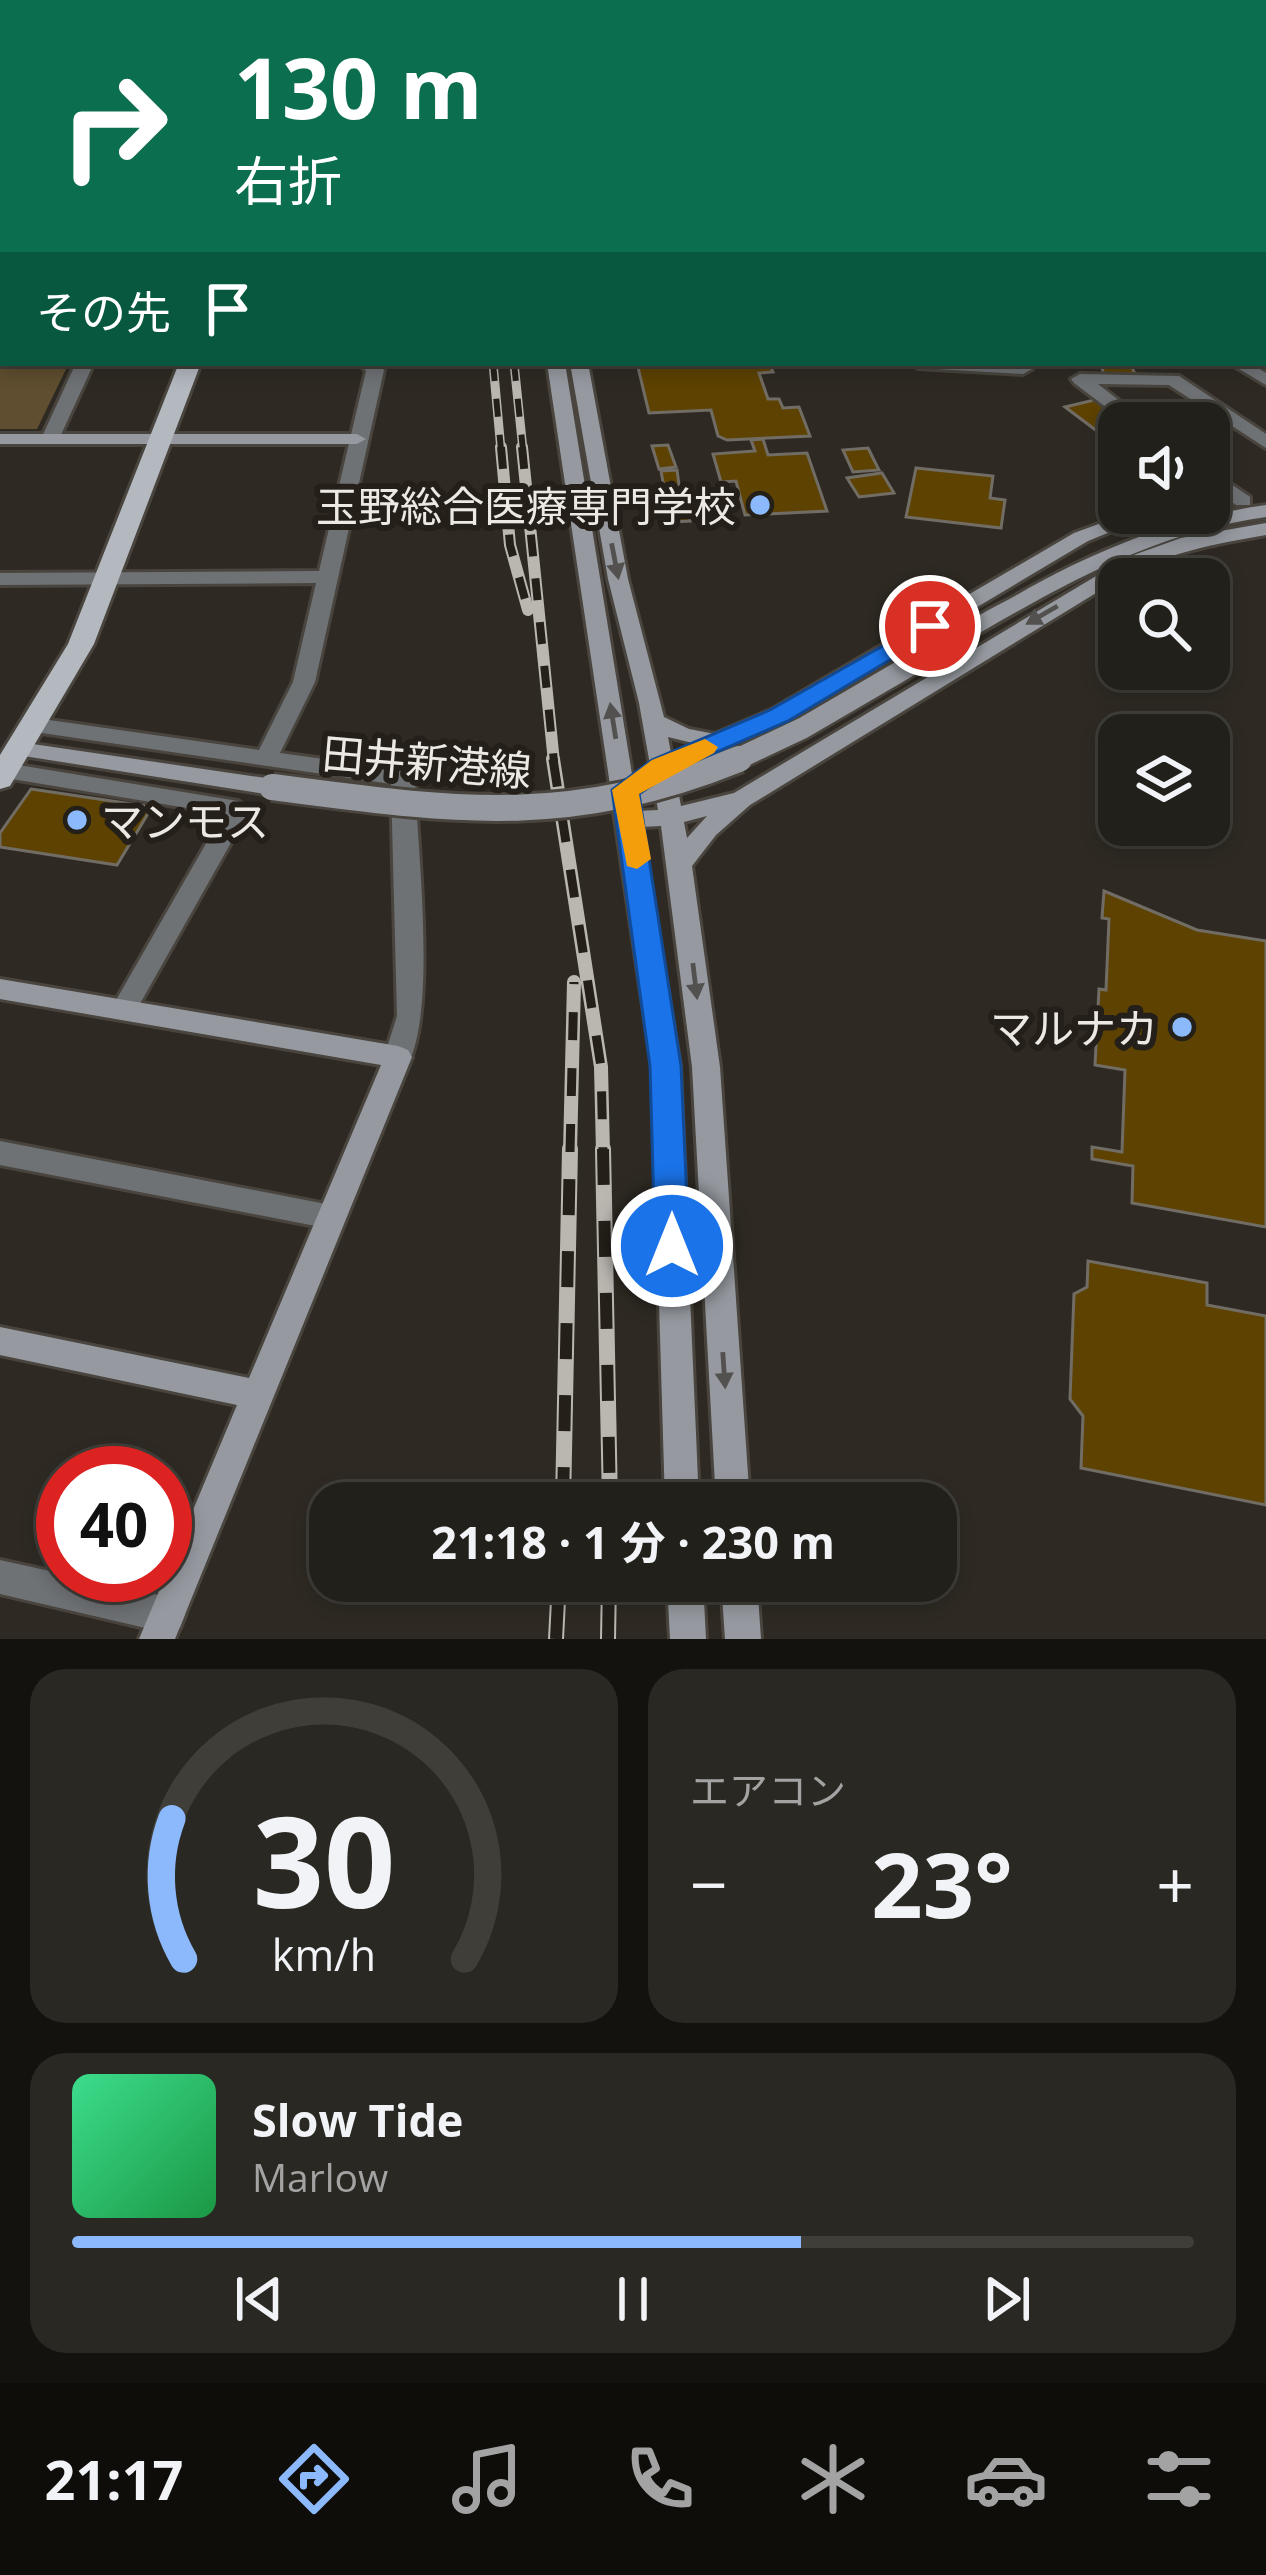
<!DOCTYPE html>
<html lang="ja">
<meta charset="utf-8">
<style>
:root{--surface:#22201a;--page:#2a2823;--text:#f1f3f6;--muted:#a2a3a2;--line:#3f3e39;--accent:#8bb9fc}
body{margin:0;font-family:"Open Sans","Noto Sans JP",sans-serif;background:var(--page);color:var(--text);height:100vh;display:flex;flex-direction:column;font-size:45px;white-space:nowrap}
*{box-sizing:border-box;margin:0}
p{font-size:39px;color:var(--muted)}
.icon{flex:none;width:66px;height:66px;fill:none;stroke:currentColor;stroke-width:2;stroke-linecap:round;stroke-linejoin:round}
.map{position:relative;height:1639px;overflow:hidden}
.drawer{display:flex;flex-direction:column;gap:30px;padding:30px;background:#13120e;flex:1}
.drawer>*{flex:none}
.guide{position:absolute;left:0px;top:0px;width:1266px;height:366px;box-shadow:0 6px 18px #0003,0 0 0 3px var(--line);background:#0b6e4f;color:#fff;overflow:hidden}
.controls{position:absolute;left:1098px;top:402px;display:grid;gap:24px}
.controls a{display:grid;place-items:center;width:132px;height:132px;border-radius:24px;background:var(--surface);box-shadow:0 6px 18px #0003,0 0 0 3px var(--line);font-size:60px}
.speed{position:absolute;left:36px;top:1446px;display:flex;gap:24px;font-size:60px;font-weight:700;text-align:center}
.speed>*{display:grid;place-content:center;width:156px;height:156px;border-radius:50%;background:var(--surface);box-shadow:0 6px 18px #0003,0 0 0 3px var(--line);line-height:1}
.speed .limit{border:18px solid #d22;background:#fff;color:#111}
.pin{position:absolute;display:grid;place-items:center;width:102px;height:102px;color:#fff;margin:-51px;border:6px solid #fff;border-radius:50%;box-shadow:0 3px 12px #0007}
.me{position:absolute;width:132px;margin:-66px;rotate:0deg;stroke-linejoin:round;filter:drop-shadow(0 0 9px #0008)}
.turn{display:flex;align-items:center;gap:42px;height:252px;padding:0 36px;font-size:54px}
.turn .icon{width:156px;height:156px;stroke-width:2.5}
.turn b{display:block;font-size:84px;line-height:102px}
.then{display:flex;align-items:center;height:114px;padding:0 36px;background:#0003;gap:24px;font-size:45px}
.big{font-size:90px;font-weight:700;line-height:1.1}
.drawer .card{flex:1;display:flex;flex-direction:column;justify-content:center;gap:18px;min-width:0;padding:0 42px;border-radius:36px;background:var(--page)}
.drawer .dial{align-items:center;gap:0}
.dial svg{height:312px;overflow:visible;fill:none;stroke:var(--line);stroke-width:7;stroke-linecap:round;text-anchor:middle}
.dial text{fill:var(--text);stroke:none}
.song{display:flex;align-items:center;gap:36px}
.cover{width:144px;height:144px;border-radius:18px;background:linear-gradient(135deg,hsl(150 70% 55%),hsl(140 70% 35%))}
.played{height:12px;border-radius:6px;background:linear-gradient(90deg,var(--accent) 65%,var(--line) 65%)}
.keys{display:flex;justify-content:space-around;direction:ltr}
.heat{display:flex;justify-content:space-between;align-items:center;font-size:66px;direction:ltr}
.drawer .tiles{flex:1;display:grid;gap:30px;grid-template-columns:1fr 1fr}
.card:last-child{grid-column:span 2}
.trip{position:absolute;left:309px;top:1482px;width:648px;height:120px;border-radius:36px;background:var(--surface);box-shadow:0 6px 18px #0003,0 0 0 3px var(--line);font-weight:700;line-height:120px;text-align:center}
.dock{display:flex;height:192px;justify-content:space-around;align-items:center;background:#0e0d0a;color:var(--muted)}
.dock .icon{width:84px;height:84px}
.dock .current{color:var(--accent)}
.dock b{font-size:54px;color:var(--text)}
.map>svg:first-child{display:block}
</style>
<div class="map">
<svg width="1266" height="1639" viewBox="0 0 1266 1639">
<rect width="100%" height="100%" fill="#2e2a23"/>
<path fill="#5f4e2f" d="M0,274L3,363H69L37,429H0Z"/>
<path fill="#70541c" d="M816,0H1266V325L1263,3Z"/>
<g fill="#5d4201" stroke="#716c64" stroke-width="3">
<path d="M637,363H769L773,372L759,373L768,399H779L783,408L799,407L810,436L727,440L718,436L711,410L649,413Z"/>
<path d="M1100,363H1130L1135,374H1104Z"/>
<path d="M1098,399L1131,422L1097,431L1065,407Z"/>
<path d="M763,439L768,455L807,453L827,511L745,515L736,481L721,482L713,454L755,451L751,440Z"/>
<path d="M668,445L676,467L659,469L652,446Z"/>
<path d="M868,448L879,470L853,472L843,450Z"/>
<path d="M916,468L993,476L990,498L1005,500L1001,528L906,517Z"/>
<path d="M677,470L680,492L665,493L661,471Z"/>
<path d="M882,473L894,493L859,497L847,478Z"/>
<path d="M684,498L690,521L670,522L664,499Z"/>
<path d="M31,789L152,807L117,865L0,847V833Z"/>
<path d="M1104,891L1197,930L1266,941V1227L1132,1203L1133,1166L1092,1159V1147L1122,1152L1125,1070L1095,1065L1099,989L1106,990L1109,919L1102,918Z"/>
<path d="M1088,1261L1207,1283V1305L1266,1316V1505L1081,1468L1083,1416L1070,1399L1074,1294L1087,1287Z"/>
</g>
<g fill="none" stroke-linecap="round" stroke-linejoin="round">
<defs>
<g id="street">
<path d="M574,0H586L587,3H575Z"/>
<path d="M696,0H709L711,3H698Z"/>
<path d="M3,101V109L0,110V102Z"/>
<rect x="0" y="130" width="3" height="8"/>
<path d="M3,151V159L0,160V152Z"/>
<rect x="0" y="244" width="3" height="10"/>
<path d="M76,363H94L59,439L56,443H44L41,439Z"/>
<path d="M358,363H377L384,370L315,682L280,753L403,770L415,778C417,847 437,1008 408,1064L398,1068L388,1064L384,1057L397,1016L391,784L35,732L24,725L35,718L259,750L293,682L316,583L0,585V573L319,571L366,371Z"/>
<path d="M909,363H1009L1032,369L1023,374L918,368Z"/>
<path d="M1229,363H1250L1266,373V385Z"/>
<path d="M1080,374L1179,376L1266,434V448L1169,385L1098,384L1148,423H1127L1074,383L1071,379Z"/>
<path d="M1209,469L1250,497V505H1236L1209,484Z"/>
<path d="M6,763L238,801L250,809L133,1016H115L111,1009L223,814L0,777V765Z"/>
<path d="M0,1141L331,1205L342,1208L346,1217L342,1226L331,1229L0,1165Z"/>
<path d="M0,1560L167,1597L180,1602L185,1615L180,1628L167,1633L0,1594Z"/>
</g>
<g id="secondary">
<path d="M490,0H502L503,3H491Z"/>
<path d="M547,363H565L638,811L658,810L639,703L608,579L570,363H588L628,579L664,717L689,729L715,734L771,710L1074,533L1129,513H1157L1088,541L787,720L717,749L668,737L681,806L734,793L1128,557L1181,538L1266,523V535C1213,544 1166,553 1119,579L750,805L716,835L692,866L720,1067L750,1503H716L692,1067L661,826L641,827L680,1066L699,1503H665L652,1066ZM707,816L687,838L684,822Z"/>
<path d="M0,434H357L366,439L357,444H0Z"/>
<path d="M1266,505V517C1158,532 1071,580 978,634H964L960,630C975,615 997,606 1015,596C1095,550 1174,518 1266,505Z"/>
<path d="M19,742L272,779L284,787L272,795L11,754L8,749L11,744Z"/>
<path d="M0,979L398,1046L408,1050L412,1057L175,1639H139L237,1405L0,1355V1327L249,1378L381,1065L0,999Z"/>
<path d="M667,1581H703L706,1639H670Z"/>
<path d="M721,1581H757L761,1639H725Z"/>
</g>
<path id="primary" d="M179,363H201L94,644L10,786L0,789V755L68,644Z"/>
</defs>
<use href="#street" stroke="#49453e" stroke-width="6"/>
<use href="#secondary" stroke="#49453e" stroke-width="6"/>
<use href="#primary" stroke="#49453e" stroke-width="6"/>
<use href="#street" fill="#6f7275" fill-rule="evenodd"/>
<use href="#secondary" fill="#969aa0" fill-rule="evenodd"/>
<use href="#primary" fill="#b4b9c0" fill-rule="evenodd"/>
<defs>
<g id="rail-far3">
<path d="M493,363L501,450"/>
<path d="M514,363L523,450"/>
</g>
<g id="rail-far2">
<path d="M501,447L510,545L528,610"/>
<path d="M522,447L554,762"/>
</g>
<g id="rail-far1">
<path d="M553,759L601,1067L603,1152"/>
<path d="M570,1152L574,982"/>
</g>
<g id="rail">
<path d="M603,1149L610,1503"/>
<path d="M563,1503L570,1149"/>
<path d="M556,1639L559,1581"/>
<path d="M608,1639L609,1581"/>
</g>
</defs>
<use href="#rail-far3" stroke="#bab7b1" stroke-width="9"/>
<use href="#rail-far2" stroke="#bab7b1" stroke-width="12"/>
<use href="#rail-far1" stroke="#bab7b1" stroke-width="14"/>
<use href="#rail" stroke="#bab7b1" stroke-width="16"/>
<use href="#rail-far3" stroke="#242019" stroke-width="6" stroke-dasharray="18" stroke-linecap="butt"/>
<use href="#rail-far2" stroke="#242019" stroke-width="8" stroke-dasharray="22" stroke-linecap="butt"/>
<use href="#rail-far1" stroke="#242019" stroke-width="9" stroke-dasharray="28" stroke-linecap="butt"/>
<use href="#rail" stroke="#242019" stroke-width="12" stroke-dasharray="36" stroke-linecap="butt"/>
<defs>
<path id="secondary-bridge-far1" d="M731,762L803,728L971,630"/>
<path id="secondary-bridge" d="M272,787C451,810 565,829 739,759"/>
</defs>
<use href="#secondary-bridge-far1" stroke="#49453e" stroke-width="26" stroke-linecap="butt"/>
<use href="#secondary-bridge" stroke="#49453e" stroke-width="32" stroke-linecap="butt"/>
<use href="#secondary-bridge-far1" stroke="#969aa0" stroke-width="21"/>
<use href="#secondary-bridge" stroke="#969aa0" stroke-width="26"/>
</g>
<defs><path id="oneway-solid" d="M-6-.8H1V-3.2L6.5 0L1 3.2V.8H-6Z" transform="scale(3)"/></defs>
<g fill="#52514f">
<use href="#oneway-solid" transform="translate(615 561) rotate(79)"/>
<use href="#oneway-solid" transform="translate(1042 615) rotate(150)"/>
<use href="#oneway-solid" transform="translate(613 721) rotate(-99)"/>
<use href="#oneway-solid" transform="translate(695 981) rotate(83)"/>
<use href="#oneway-solid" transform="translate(724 1370) rotate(86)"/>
</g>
<path fill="#1a73e8" stroke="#114b97" stroke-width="3" d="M930,619L938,621V631L788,721L671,772L639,794L681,1066L689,1246L684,1256L672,1261L660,1256L655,1246L650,1066L612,790L652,760L770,710Z"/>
<path fill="#f59e0b" d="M705,739L718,747L714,753L639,794L651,859L637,869L627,866L612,790L652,760Z"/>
<g fill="#8bb9fc" stroke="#242019" stroke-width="4.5">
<circle cx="760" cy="505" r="12"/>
<circle cx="77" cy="820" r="12"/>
<circle cx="1182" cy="1027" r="12"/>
</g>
<g text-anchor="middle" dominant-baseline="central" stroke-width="12" stroke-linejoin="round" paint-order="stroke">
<g font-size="42" fill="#ece9e4" stroke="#242019" text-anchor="end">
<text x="736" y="505">玉野総合医療専門学校</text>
<text x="101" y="820" text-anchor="start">マンモス</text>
<text x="1158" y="1027">マルナカ</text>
</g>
<g font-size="42" fill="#ece9e4" stroke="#242019">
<text transform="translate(427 761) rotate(5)">田井新港線</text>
</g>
</g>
</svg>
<div class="controls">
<a><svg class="icon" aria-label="sound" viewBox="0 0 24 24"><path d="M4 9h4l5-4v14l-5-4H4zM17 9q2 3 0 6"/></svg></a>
<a><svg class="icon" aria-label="search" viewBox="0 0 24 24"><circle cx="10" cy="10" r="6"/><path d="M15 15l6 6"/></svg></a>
<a><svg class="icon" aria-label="layers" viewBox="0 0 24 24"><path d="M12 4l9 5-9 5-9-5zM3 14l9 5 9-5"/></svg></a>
</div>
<div class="speed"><div class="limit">40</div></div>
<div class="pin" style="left:930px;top:626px;background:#d93025"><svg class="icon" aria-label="arrive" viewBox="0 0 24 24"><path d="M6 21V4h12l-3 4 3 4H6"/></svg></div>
<svg class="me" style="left:672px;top:1246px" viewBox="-20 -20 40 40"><circle r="17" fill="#1a73e8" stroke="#fff" stroke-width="3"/><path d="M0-11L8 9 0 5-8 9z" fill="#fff"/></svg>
<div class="trip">21:18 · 1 分 · 230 m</div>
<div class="guide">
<div class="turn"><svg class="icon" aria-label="right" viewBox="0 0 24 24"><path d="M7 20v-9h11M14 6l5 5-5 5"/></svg><div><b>130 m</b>右折</div></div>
<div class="then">その先<svg class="icon" aria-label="arrive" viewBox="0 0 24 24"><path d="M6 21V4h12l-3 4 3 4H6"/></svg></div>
</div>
</div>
<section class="drawer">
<div class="tiles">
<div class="card dial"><svg viewBox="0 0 100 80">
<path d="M14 69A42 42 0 1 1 86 69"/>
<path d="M14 69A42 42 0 0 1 11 33" stroke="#8bb9fc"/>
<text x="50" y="56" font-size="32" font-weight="700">30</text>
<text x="50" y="72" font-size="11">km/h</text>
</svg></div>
<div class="card"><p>エアコン</p>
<div class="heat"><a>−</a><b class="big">23°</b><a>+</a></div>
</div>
<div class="card">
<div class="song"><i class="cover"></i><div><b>Slow Tide</b><p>Marlow</p></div></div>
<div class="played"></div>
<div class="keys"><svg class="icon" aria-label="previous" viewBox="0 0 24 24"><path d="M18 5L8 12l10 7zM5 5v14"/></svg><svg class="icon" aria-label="pause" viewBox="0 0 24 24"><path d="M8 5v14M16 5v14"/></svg><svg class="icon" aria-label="next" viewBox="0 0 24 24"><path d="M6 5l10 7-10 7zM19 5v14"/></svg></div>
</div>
</div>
</section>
<nav class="dock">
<b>21:17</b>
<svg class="icon current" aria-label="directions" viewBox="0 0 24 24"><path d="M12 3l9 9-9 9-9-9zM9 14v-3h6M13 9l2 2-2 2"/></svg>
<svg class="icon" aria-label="music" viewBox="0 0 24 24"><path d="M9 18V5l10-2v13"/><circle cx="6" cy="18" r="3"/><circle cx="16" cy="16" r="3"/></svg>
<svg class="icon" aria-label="phone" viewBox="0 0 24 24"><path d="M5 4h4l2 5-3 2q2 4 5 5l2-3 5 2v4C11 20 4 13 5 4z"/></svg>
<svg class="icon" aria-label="climate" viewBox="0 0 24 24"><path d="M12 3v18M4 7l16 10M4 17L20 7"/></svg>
<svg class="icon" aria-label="car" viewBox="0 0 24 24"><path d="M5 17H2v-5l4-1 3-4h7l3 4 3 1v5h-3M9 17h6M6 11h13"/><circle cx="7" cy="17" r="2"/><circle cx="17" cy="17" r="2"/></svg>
<svg class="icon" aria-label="filters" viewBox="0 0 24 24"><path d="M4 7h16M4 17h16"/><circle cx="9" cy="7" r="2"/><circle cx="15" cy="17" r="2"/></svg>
</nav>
